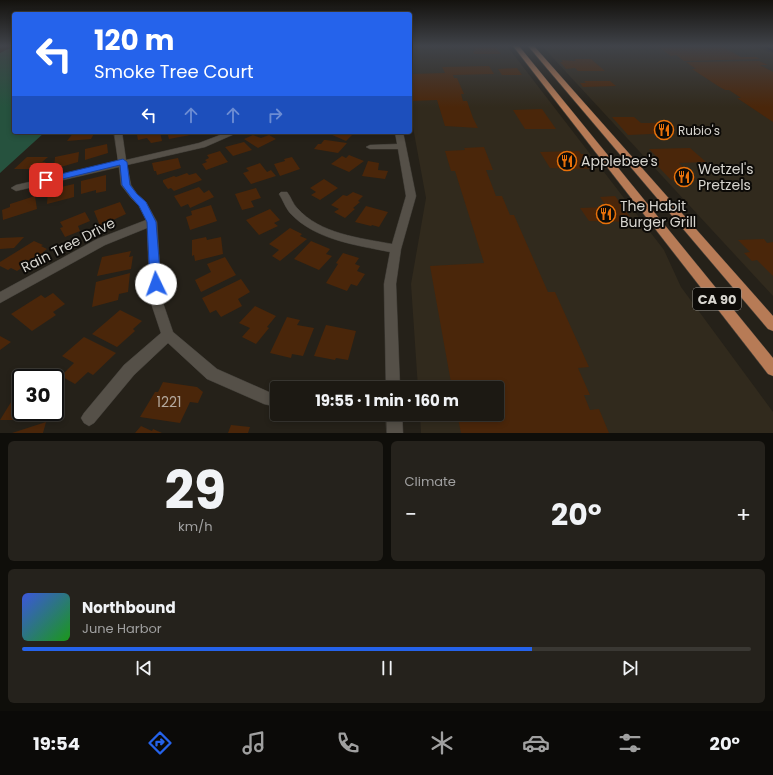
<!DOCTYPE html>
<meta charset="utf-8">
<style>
:root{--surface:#1c1913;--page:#25221c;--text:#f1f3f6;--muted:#a0a0a0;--line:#3a3833;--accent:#2563eb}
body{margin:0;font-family:Poppins,sans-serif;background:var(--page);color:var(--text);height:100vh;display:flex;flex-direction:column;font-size:15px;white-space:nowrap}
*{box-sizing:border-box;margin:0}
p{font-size:13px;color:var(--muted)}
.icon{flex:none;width:22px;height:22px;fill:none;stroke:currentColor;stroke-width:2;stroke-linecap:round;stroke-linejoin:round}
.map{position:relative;height:433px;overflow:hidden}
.drawer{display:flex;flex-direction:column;gap:8px;padding:8px;background:#0f0e0a;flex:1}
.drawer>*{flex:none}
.guide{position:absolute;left:12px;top:12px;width:400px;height:122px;border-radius:4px;box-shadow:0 2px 6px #0003,0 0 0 1px var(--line);background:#2563eb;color:#fff;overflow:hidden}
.speed{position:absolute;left:12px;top:369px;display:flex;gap:8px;font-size:20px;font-weight:700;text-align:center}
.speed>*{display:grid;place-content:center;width:52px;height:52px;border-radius:50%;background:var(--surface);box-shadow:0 2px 6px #0003,0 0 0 1px var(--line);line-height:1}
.speed .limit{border:2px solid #111;border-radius:6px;background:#fff;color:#111}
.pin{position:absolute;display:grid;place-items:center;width:34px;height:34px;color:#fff;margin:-17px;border-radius:8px;box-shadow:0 2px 6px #0006}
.me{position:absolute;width:44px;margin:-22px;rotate:357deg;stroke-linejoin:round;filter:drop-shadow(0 0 3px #0008)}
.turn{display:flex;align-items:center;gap:14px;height:84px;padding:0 16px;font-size:18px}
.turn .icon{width:52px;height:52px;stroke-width:2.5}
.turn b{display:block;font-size:28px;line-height:34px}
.lanes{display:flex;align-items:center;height:38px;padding:0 16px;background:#0003;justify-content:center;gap:20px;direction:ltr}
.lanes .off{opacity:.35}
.big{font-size:30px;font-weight:700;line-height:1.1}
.drawer .widget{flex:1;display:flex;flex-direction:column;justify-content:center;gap:6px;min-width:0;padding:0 14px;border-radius:6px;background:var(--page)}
.drawer .dial{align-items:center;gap:0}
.dial b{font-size:52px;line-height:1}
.song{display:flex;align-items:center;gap:12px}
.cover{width:48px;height:48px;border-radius:6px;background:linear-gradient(135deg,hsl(230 70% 55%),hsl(120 70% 35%))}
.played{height:4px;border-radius:2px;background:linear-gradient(90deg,var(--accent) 70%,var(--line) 70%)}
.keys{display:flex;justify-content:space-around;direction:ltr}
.heat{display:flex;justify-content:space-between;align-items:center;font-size:22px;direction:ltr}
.drawer .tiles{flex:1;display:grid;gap:8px;grid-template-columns:1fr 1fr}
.widget:last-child{grid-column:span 2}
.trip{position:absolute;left:270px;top:381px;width:234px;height:40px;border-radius:4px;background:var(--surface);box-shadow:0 2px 6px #0003,0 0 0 1px var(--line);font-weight:700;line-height:40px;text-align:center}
.tabs{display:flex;height:64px;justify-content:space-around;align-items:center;background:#0b0a08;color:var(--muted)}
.tabs .icon{width:28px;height:28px}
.tabs .on{color:var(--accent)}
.tabs b{font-size:18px;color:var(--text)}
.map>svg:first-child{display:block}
</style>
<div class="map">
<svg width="773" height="433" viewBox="0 0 773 433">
<rect width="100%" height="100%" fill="#252119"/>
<g fill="#312a1d">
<path d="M410,46H507L664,250L681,287L773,412V433H421L420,414H497V388H418L411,284L426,198L410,111Z"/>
<path d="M542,46H753L773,53V296Z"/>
</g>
<path fill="#26523e" d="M14,46V132H45L0,173V53Z"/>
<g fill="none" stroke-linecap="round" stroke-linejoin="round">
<g stroke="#000624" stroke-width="2">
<path d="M764,46L773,51"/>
<path d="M768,46L773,47"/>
</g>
</g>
<g fill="#4a260a">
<path d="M472,46H495L501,54H474L473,51H475Z"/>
<path d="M657,46H721L741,57H756L760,59L684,61L676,55L671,56Z"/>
<path d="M574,59H591L605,71H578L575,68L566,69L560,62H563L561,60L576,61Z"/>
<path d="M759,61L768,65H760L773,72V122L737,98H741L729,90H725L718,86L692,69H696L686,62Z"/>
<path d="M489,66L494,74L453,75L454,78H457L464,94H461L463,101H467L473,118L478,128L445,126L437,100L411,101L410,74L445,73L442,67Z"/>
<path d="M517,68L522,75H502L498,69Z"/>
<path d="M584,81H610L616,86L583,87L580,83H586Z"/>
<path d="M542,109L556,129H525L513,110Z"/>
<path d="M612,117H634L641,123H663L674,133L628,135Z"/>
<path d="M74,132H95L91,139L67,141Z"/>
<path d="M142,132H160L162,141L151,143L147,138L138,140L137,135H138V133Z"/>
<path d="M167,132H189L190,135L169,139Z"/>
<path d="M332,132H355L346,141L330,134Z"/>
<path d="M253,135L261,138L269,135L276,139L258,148L244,139Z"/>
<path d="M324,140H326L347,143L338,153L314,149L318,144H321Z"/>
<path d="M244,142L252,150L233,156L225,147Z"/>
<path d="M107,144L108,153L85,160V149Z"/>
<path d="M484,147L493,170H486L496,196H502L510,215H514L548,292H555L589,367L578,368L590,395H584L590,410L599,409L609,433H461L457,414H497V388H452L430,266L484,263L455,171H451L445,151L465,150L464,148Z"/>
<path d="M690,148L706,162L679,163L696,179L671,180L648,156H656L649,149Z"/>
<path d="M220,151L228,162L206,170L202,164L207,162L205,160L209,158L207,155Z"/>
<path d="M579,151L581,154H584L593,167H589L590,169L550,168L540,152Z"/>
<path d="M79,152L78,162L54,169L55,157Z"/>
<path d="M349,155L364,161L349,172L331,164L342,156L346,158Z"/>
<path d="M27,157H48L42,162H46L40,169H14Z"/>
<path d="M292,157L300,169L280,176L274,164L285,161L284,159Z"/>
<path d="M178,158L181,168L157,175L156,171H154L152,163Z"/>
<path d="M368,161L379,163L378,170L388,171L385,179L362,176Z"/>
<path d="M260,163L267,172L271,170L276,176L251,184L243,173L249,171L246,168Z"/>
<path d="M187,173L189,175L196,173L202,180L174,191L171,188L168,189L163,182V180L174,176L176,177Z"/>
<path d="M106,175V191L96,193V190L81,194V181Z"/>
<path d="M324,179L338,188L320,200L311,195L316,192L310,188Z"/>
<path d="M74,184V197L47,204L48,190Z"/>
<path d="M199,187L204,193L209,190L214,197L190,208L188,204L181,207L174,196Z"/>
<path d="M256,188L261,198L251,201L254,207L242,210L235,194Z"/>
<path d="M353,192L363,196L358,201L360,202L353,208L355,209L345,218L334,212L339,209L331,205L343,195L347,196Z"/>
<path d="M35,196L37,209L3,220L2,210L10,207V204Z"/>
<path d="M615,196L634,222L589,221L580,208L607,207L600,197Z"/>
<path d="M120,202L126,214L100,226L94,211Z"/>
<path d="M211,205L217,221L190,230L186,217L192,215L191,211Z"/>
<path d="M366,206L388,212L379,227L372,225L371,226L355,222Z"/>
<path d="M270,209L280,220L274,223L278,226L259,235L246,220Z"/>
<path d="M85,212L90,221L78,226L80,231L65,237L60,228L63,227L60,222Z"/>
<path d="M290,228L302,234L300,236L307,239L280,261L272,256L279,250L269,244Z"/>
<path d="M24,237L14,248L0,249V238Z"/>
<path d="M206,237L207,240L221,237L223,254L195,261L194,255L192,256V240Z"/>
<path d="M764,239L767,243L773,242V276L757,260L752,261L744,253L750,252L738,240Z"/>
<path d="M34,241L43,245L41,246L47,249L43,252L44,253L17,271L11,268L8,270L0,266V262Z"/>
<path d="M311,241L330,249L326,254L332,256L319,270L294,259Z"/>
<path d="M131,251L129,257L133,256L131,269L97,276L102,257Z"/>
<path d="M343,253L359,258L355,264L360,266L357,271L365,274L357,286L351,284L347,291L326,283L338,264L336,263Z"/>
<path d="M225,257L236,275L201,292L195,280L211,272L207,264Z"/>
<path d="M130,273L128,292L119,294L118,300L92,307L96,282Z"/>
<path d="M241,279L250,292L238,299L242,306L221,317L216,310L210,313L202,298Z"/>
<path d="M53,293L65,304L53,312L56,315L32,331L11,314L41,295L45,298Z"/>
<path d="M255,306L276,316L267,327L269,328L256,344L242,337L250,328L239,323Z"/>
<path d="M120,310L142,321L133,329L135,331L117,347L92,334Z"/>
<path d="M287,317L300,320L297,325L314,328L303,356L292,354L291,358L270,353Z"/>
<path d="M326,325L356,331L348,360L336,358L335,360L314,356Z"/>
<path d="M0,336L11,342L0,350Z"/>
<path d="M84,337L116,353L93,375L88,372L75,384L61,376L74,363L62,356Z"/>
<path d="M163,382L197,387L203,392L198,403L190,402L180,423L140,417L155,392H158Z"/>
<path d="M21,386V412H46L41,420H0Z"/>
<path d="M46,422L43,433H12Z"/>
<path d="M231,425L250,427L248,433H228Z"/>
<path d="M141,426L152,431L153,429L162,433H135Z"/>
</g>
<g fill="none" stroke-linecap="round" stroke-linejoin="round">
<defs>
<g id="minor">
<path d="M114,132H122L126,160L199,143L228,132H239L205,147L127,165L131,185L137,194L146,202L157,222L162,300L173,332L217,369L269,392L277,393V407L264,404L207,379L168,343L134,375L94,423L89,426L84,423L81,418L84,413L124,365L161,333L150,300L147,228L105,245L0,303V292L97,239L146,220L139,206L131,198L121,185L119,167L16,191L11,188L16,185L118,162Z"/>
<path d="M395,132H403L416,196L401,249L396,284L400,388H386L384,284L390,252C356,245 315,240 290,213C285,207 283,200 279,194L281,192H287C291,197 293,204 297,208C320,234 360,238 392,244L406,196L398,149H370L366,147L370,145L397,144Z"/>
<path d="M386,414H402L403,433H387Z"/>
</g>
<g id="primary">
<path d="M513,46H519L773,358V376L768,374Z"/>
<path d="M528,46H534L773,316V331L768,329Z"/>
</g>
</defs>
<use href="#minor" stroke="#3e3b35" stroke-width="1"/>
<use href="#primary" stroke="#3e3b35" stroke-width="1"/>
<use href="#minor" fill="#555048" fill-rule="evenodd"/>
<use href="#primary" fill="#b77b56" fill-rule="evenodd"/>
</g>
<linearGradient id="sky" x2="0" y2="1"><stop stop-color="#14120e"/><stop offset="0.43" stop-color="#404349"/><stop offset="1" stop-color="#404349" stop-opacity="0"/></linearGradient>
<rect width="773" height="107" fill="url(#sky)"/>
<path fill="#2563eb" stroke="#184099" d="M123,159L127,162L130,185L137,194L146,202L156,222L161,284L159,287L156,288L152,287L150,284L147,222L139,206L131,197L122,185L120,165L46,183L42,180L44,178Z"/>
<defs>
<symbol id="restaurant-ring" viewBox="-11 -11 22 22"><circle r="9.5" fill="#0d0b08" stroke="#e8710a" stroke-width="1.5"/><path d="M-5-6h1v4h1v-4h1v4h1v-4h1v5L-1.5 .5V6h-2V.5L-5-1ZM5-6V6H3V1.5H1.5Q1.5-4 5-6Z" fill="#e8710a"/></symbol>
</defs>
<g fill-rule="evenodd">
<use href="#restaurant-ring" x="653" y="119" width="22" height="22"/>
<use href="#restaurant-ring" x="556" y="150" width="22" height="22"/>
<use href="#restaurant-ring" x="673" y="166" width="22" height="22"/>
<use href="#restaurant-ring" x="595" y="203" width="22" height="22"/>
</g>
<g text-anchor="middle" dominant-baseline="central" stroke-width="4" stroke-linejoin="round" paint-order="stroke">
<g font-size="12" fill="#d7d5cf" stroke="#0d0b08" text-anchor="start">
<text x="678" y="130">Rubio's</text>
</g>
<rect fill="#0d0b08" stroke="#9a9893" stroke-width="1" x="693" y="288" width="48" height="22" rx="3"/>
<g font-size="13" font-weight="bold" fill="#d7d5cf">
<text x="717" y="299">CA 90</text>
</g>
<g font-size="14" fill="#d7d5cf" stroke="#0d0b08" text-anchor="start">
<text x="581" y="161">Applebee's</text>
<text x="698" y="169">Wetzel's<tspan x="698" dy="16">Pretzels</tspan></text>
<text x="620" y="206">The Habit<tspan x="620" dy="16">Burger Grill</tspan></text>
</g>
<g font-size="14" fill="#d7d5cf" stroke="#0d0b08">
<text transform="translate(68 245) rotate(-27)">Rain Tree Drive</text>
</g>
<g font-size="14" fill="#b4a99e">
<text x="169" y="402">1221</text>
</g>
</g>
</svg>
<div class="speed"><div class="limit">30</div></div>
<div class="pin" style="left:46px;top:180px;background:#d93025"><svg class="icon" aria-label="arrive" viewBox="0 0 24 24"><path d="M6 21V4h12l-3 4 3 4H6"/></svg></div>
<svg class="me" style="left:156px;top:284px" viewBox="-20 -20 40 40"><circle r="19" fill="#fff"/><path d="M0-13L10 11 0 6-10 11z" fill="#2563eb"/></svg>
<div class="trip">19:55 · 1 min · 160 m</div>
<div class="guide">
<div class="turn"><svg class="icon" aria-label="left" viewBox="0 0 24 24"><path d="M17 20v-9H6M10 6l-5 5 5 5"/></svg><div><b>120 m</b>Smoke Tree Court</div></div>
<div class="lanes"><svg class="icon" aria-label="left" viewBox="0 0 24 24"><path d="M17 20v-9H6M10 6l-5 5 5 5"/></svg><svg class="icon off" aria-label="ahead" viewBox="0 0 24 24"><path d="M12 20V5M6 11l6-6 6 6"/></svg><svg class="icon off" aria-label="ahead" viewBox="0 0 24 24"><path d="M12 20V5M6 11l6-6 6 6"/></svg><svg class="icon off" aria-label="right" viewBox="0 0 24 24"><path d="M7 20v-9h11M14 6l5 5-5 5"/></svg></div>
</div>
</div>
<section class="drawer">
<div class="tiles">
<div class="widget dial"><b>29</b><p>km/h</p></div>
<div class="widget"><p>Climate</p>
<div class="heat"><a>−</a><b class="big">20°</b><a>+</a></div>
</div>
<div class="widget">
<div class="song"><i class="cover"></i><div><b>Northbound</b><p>June Harbor</p></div></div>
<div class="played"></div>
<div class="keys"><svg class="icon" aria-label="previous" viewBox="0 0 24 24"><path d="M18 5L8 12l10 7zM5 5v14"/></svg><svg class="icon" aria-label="pause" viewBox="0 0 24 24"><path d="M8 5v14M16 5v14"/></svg><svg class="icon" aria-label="next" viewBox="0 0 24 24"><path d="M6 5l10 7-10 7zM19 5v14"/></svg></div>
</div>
</div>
</section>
<nav class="tabs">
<b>19:54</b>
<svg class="icon on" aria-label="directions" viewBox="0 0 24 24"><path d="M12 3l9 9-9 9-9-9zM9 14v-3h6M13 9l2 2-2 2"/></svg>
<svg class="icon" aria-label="music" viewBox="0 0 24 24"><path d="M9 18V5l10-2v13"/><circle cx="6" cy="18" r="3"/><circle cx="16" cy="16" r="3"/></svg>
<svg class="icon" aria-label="phone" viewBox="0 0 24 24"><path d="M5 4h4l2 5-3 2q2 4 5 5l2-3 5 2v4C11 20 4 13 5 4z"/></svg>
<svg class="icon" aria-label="climate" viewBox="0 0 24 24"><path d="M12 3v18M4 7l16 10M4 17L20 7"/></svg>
<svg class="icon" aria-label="car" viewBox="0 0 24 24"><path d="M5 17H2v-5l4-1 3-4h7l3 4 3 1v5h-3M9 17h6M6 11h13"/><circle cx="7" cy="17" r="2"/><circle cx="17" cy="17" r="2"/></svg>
<svg class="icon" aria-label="filters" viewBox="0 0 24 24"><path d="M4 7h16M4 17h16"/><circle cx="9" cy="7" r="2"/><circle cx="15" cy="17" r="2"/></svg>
<b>20°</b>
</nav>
